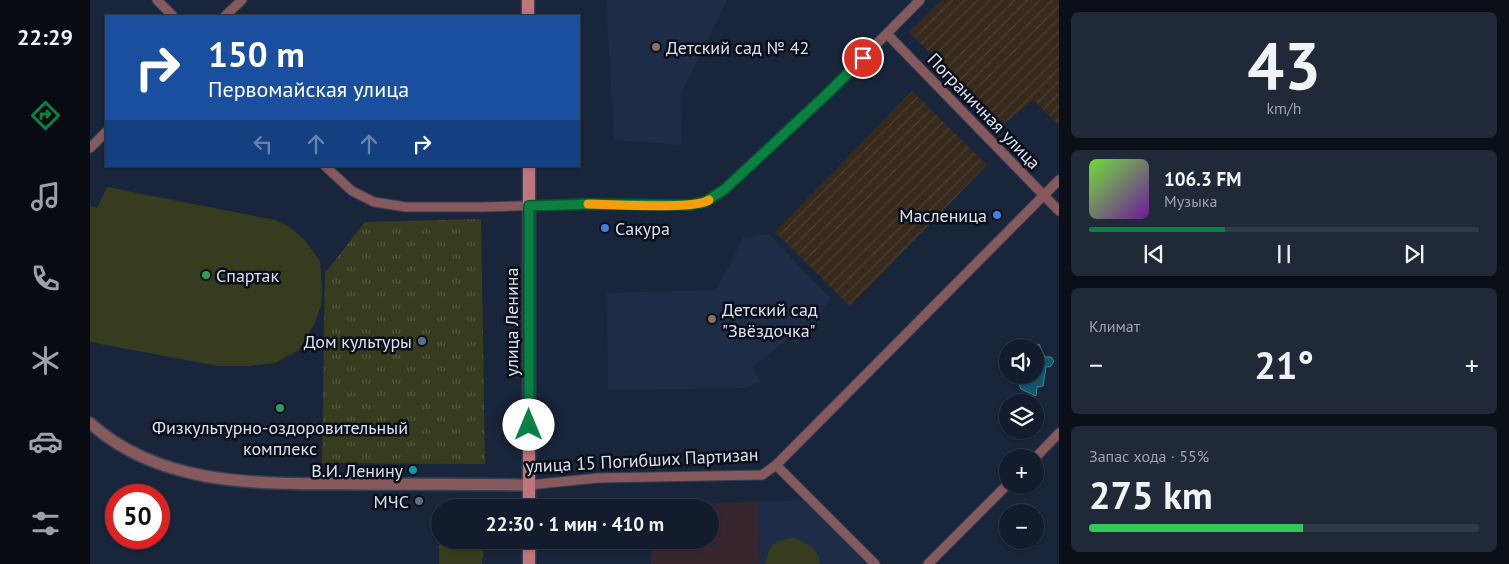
<!DOCTYPE html>
<html lang="ru">
<meta charset="utf-8">
<style>
:root{--surface:#131c2c;--page:#202938;--text:#f1f3f6;--muted:#9da1a9;--line:#323a48;--accent:#0b8043}
body{margin:0;font-family:"PT Sans",sans-serif;background:var(--page);color:var(--text);height:100vh;display:flex;flex-direction:column;font-size:19px;white-space:nowrap}
*{box-sizing:border-box;margin:0}
p{font-size:16px;color:var(--muted)}
.icon{flex:none;width:28px;height:28px;fill:none;stroke:currentColor;stroke-width:2;stroke-linecap:round;stroke-linejoin:round}
.map{position:relative;flex:1;overflow:hidden}
.sheet{display:flex;flex-direction:column;gap:12px;padding:12px;background:#0a0f18;width:450px}
.sheet>*{flex:none}
.guide{position:absolute;left:15px;top:15px;width:475px;height:152px;border-radius:0px;box-shadow:0 1px 4px #0004,0 0 0 1px var(--line);background:#1a4fa0;color:#fff;overflow:hidden}
.controls{position:absolute;left:909px;top:339px;display:grid;gap:10px}
.controls a{display:grid;place-items:center;width:45px;height:45px;border-radius:50%;background:var(--surface);box-shadow:0 1px 4px #0004,0 0 0 1px var(--line);font-size:25px}
.speed{position:absolute;left:15px;top:484px;display:flex;gap:10px;font-size:25px;font-weight:700;text-align:center}
.speed>*{display:grid;place-content:center;width:65px;height:65px;border-radius:50%;background:var(--surface);box-shadow:0 1px 4px #0004,0 0 0 1px var(--line);line-height:1}
.speed .limit{border:8px solid #d22;background:#fff;color:#111}
.pin{position:absolute;display:grid;place-items:center;width:42px;height:42px;color:#fff;margin:-21px;border:2px solid #fff;border-radius:50%;box-shadow:0 1px 5px #0007}
.me{position:absolute;width:55px;margin:-28px;rotate:0deg;stroke-linejoin:round;filter:drop-shadow(0 0 4px #0008)}
.turn{display:flex;align-items:center;gap:18px;height:105px;padding:0 20px;font-size:22px}
.turn .icon{width:65px;height:65px;stroke-width:2.5}
.turn b{display:block;font-size:35px;line-height:42px}
.lanes{display:flex;align-items:center;height:48px;padding:0 20px;background:#0003;justify-content:center;gap:25px;direction:ltr}
.lanes .off{opacity:.35}
.big{font-size:38px;font-weight:800;line-height:1.1}
.sheet .tile{flex:1;display:flex;flex-direction:column;justify-content:center;gap:8px;min-width:0;padding:0 18px;border-radius:8px;background:var(--page)}
.sheet .dial{align-items:center;gap:0}
.dial b{font-size:65px;line-height:1}
.song{display:flex;align-items:center;gap:15px}
.cover{width:60px;height:60px;border-radius:8px;background:linear-gradient(135deg,hsl(100 70% 55%),hsl(280 70% 35%))}
.played{height:5px;border-radius:2px;background:linear-gradient(90deg,var(--accent) 35%,var(--line) 35%)}
.keys{display:flex;justify-content:space-around;direction:ltr}
.heat{display:flex;justify-content:space-between;align-items:center;font-size:28px;direction:ltr}
.charge{height:8px;border-radius:4px;background:linear-gradient(90deg,#34c759 55%,var(--line) 0)}
.trip{position:absolute;left:341px;top:499px;width:288px;height:50px;border-radius:25px;background:var(--surface);box-shadow:0 1px 4px #0004,0 0 0 1px var(--line);font-weight:800;line-height:50px;text-align:center}
main{display:flex;flex:1;min-height:0}
.tab-bar{display:flex;flex-direction:column;width:90px;justify-content:space-around;align-items:center;background:#080b12;color:var(--muted)}
.tab-bar .icon{width:35px;height:35px}
.tab-bar .on{color:var(--accent)}
.tab-bar b{font-size:22px;color:var(--text)}
.map>svg:first-child{display:block}
</style>
<main>
<nav class="tab-bar">
<b>22:29</b>
<svg class="icon on" aria-label="directions" viewBox="0 0 24 24"><path d="M12 3l9 9-9 9-9-9zM9 14v-3h6M13 9l2 2-2 2"/></svg>
<svg class="icon" aria-label="music" viewBox="0 0 24 24"><path d="M9 18V5l10-2v13"/><circle cx="6" cy="18" r="3"/><circle cx="16" cy="16" r="3"/></svg>
<svg class="icon" aria-label="phone" viewBox="0 0 24 24"><path d="M5 4h4l2 5-3 2q2 4 5 5l2-3 5 2v4C11 20 4 13 5 4z"/></svg>
<svg class="icon" aria-label="climate" viewBox="0 0 24 24"><path d="M12 3v18M4 7l16 10M4 17L20 7"/></svg>
<svg class="icon" aria-label="car" viewBox="0 0 24 24"><path d="M5 17H2v-5l4-1 3-4h7l3 4 3 1v5h-3M9 17h6M6 11h13"/><circle cx="7" cy="17" r="2"/><circle cx="17" cy="17" r="2"/></svg>
<svg class="icon" aria-label="filters" viewBox="0 0 24 24"><path d="M4 7h16M4 17h16"/><circle cx="9" cy="7" r="2"/><circle cx="15" cy="17" r="2"/></svg>
</nav>
<div class="map">
<svg width="969" height="564" viewBox="0 0 969 564">
<defs>
<pattern id="industrial-furrows" width="10" height="10" patternUnits="userSpaceOnUse" patternTransform="scale(1.25)"><rect width="10" height="10" fill="#38291d"/><path d="M-1 1l2-2M0 10L10 0M9 11l2-2" fill="none" stroke="#4b3e33"/></pattern>
<pattern id="park-tufts" width="24" height="20" patternUnits="userSpaceOnUse" patternTransform="scale(1.25)"><rect width="24" height="20" fill="#383c1e"/><path d="M3 7l-1-3M5 7V3M7 7l1-3M15 17l-1-3M17 17v-4M19 17l1-3" fill="none" stroke="#54583f"/></pattern>
</defs>
<rect width="100%" height="100%" fill="#19253a"/>
<g fill="#1d2c47">
<path d="M516,0H637L591,94L592,145L524,140Z"/>
<path d="M679,234L741,299L707,345L699,338L663,367L671,382L655,388L518,390L517,293L626,290L653,238Z"/>
<path d="M713,500L776,564H670L668,502Z"/>
</g>
<g fill="url(#industrial-furrows)">
<path d="M852,0H969V125L943,100L912,125L819,32Z"/>
<path d="M822,91L897,165L760,306L685,232Z"/>
</g>
<path fill="#38262f" d="M668,502L670,564H561L563,540H620V508L566,507V505Z"/>
<g fill="url(#park-tufts)">
<path d="M391,219L395,464L232,463L235,273L275,222Z"/>
<path d="M394,541L392,564H349V545Z"/>
</g>
<g fill="#383c1e">
<path d="M17,187L185,220L199,227L214,239L230,261L232,289L231,305L225,323L209,350L185,363L157,366H128L0,342V206L7,208Z"/>
<path d="M704,538C717,543 729,549 730,564H675C679,544 685,540 704,538Z"/>
<path d="M378,547V564H362V548Z"/>
</g>
<path fill="#0c596b" stroke="#4a8293" d="M949,344L955,357H961L964,361L961,366L956,367L953,386L947,387L946,396L931,389L926,377L927,375H945V348L941,347Z"/>
<g fill="none" stroke-linecap="round" stroke-linejoin="round">
<defs>
<g id="minor">
<path d="M67,0L83,16"/>
<path d="M135,16L152,0"/>
<path d="M797,34L969,211"/>
<path d="M0,148L16,132"/>
<path d="M235,166L262,191L284,202L316,207H391L499,204L599,205L615,202L635,189L737,94L830,0"/>
<path d="M945,458L969,433"/>
<path d="M686,465L785,564"/>
<path d="M439,485L508,478L672,475L686,465L969,180"/>
<path d="M838,564L918,484"/>
</g>
<path id="tertiary" d="M0,423C74,490 179,483 272,484C327,484 383,484 439,485"/>
<g id="secondary">
<path d="M438,0V16"/>
<path d="M439,166V508"/>
<path d="M439,540V564"/>
</g>
</defs>
<use href="#minor" stroke="#343f53" stroke-width="11"/>
<use href="#tertiary" stroke="#343f53" stroke-width="14"/>
<use href="#secondary" stroke="#343f53" stroke-width="15"/>
<use href="#minor" stroke="#86595c" stroke-width="9"/>
<use href="#tertiary" stroke="#86595c" stroke-width="11"/>
<use href="#secondary" stroke="#be767b" stroke-width="12"/>
</g>
<g fill="none" stroke-linecap="round" stroke-linejoin="round">
<defs>
<path id="route" d="M439,425V206L499,204L599,205L615,202L635,189L737,94L773,58"/>
</defs>
<use href="#route" stroke="#07532c" stroke-width="12"/>
<use href="#route" stroke="#0b8043" stroke-width="9"/>
<path stroke="#f59e0b" stroke-width="9" d="M498,204C521,204 604,210 619,200"/>
</g>
<g fill="#8d6e63" stroke="#090e18" stroke-width="2">
<circle cx="566" cy="47" r="5"/>
<circle cx="622" cy="319" r="5"/>
</g>
<g fill="#3f7fe0" stroke="#090e18" stroke-width="2">
<circle cx="907" cy="215" r="5"/>
<circle cx="515" cy="228" r="5"/>
</g>
<g fill="#2e9e5b" stroke="#090e18" stroke-width="2">
<circle cx="116" cy="275" r="5"/>
<circle cx="190" cy="408" r="5"/>
</g>
<g fill="#5c6f8a" stroke="#090e18" stroke-width="2">
<circle cx="332" cy="341" r="5"/>
<circle cx="329" cy="501" r="5"/>
</g>
<circle fill="#0f9aa8" stroke="#090e18" stroke-width="2" cx="323" cy="470" r="5"/>
<g text-anchor="middle" dominant-baseline="central" stroke-width="5" stroke-linejoin="round" paint-order="stroke">
<g font-size="18" fill="#d9e2f0" stroke="#090e18" text-anchor="start">
<text x="576" y="47">Детский сад № 42</text>
<text x="897" y="215" text-anchor="end">Масленица</text>
<text x="525" y="228">Сакура</text>
<text x="126" y="275">Спартак</text>
<text x="632" y="309">Детский сад<tspan x="632" dy="21">"Звёздочка"</tspan></text>
<text x="322" y="341" text-anchor="end">Дом культуры</text>
<text x="190" y="427" text-anchor="middle">Физкультурно-оздоровительный<tspan x="190" dy="21">комплекс</tspan></text>
<text x="313" y="470" text-anchor="end">В.И. Ленину</text>
<text x="319" y="501" text-anchor="end">МЧС</text>
</g>
<g font-size="18" fill="#d9e2f0" stroke="#090e18">
<text transform="translate(894 111) rotate(46)">Пограничная улица</text>
<text transform="translate(421 322) rotate(-90)">улица Ленина</text>
<text transform="translate(552 460) rotate(-3)">улица 15 Погибших Партизан</text>
</g>
</g>
</svg>
<div class="controls">
<a><svg class="icon" aria-label="sound" viewBox="0 0 24 24"><path d="M4 9h4l5-4v14l-5-4H4zM17 9q2 3 0 6"/></svg></a>
<a><svg class="icon" aria-label="layers" viewBox="0 0 24 24"><path d="M12 4l9 5-9 5-9-5zM3 14l9 5 9-5"/></svg></a>
<a>+</a>
<a>−</a>
</div>
<div class="speed"><div class="limit">50</div></div>
<div class="pin" style="left:773px;top:58px;background:#d93025"><svg class="icon" aria-label="arrive" viewBox="0 0 24 24"><path d="M6 21V4h12l-3 4 3 4H6"/></svg></div>
<svg class="me" style="left:439px;top:425px" viewBox="-20 -20 40 40"><circle r="19" fill="#fff"/><path d="M0-13L10 11 0 6-10 11z" fill="#0b8043"/></svg>
<div class="trip">22:30 · 1 мин · 410 m</div>
<div class="guide">
<div class="turn"><svg class="icon" aria-label="right" viewBox="0 0 24 24"><path d="M7 20v-9h11M14 6l5 5-5 5"/></svg><div><b>150 m</b>Первомайская улица</div></div>
<div class="lanes"><svg class="icon off" aria-label="left" viewBox="0 0 24 24"><path d="M17 20v-9H6M10 6l-5 5 5 5"/></svg><svg class="icon off" aria-label="ahead" viewBox="0 0 24 24"><path d="M12 20V5M6 11l6-6 6 6"/></svg><svg class="icon off" aria-label="ahead" viewBox="0 0 24 24"><path d="M12 20V5M6 11l6-6 6 6"/></svg><svg class="icon" aria-label="right" viewBox="0 0 24 24"><path d="M7 20v-9h11M14 6l5 5-5 5"/></svg></div>
</div>
</div>
<section class="sheet">
<div class="tile dial"><b>43</b><p>km/h</p></div>
<div class="tile">
<div class="song"><i class="cover"></i><div><b>106.3 FM</b><p>Музыка</p></div></div>
<div class="played"></div>
<div class="keys"><svg class="icon" aria-label="previous" viewBox="0 0 24 24"><path d="M18 5L8 12l10 7zM5 5v14"/></svg><svg class="icon" aria-label="pause" viewBox="0 0 24 24"><path d="M8 5v14M16 5v14"/></svg><svg class="icon" aria-label="next" viewBox="0 0 24 24"><path d="M6 5l10 7-10 7zM19 5v14"/></svg></div>
</div>
<div class="tile"><p>Климат</p>
<div class="heat"><a>−</a><b class="big">21°</b><a>+</a></div>
</div>
<div class="tile"><p>Запас хода · 55%</p><b class="big">275 km</b><div class="charge"></div></div>
</section>
</main>
